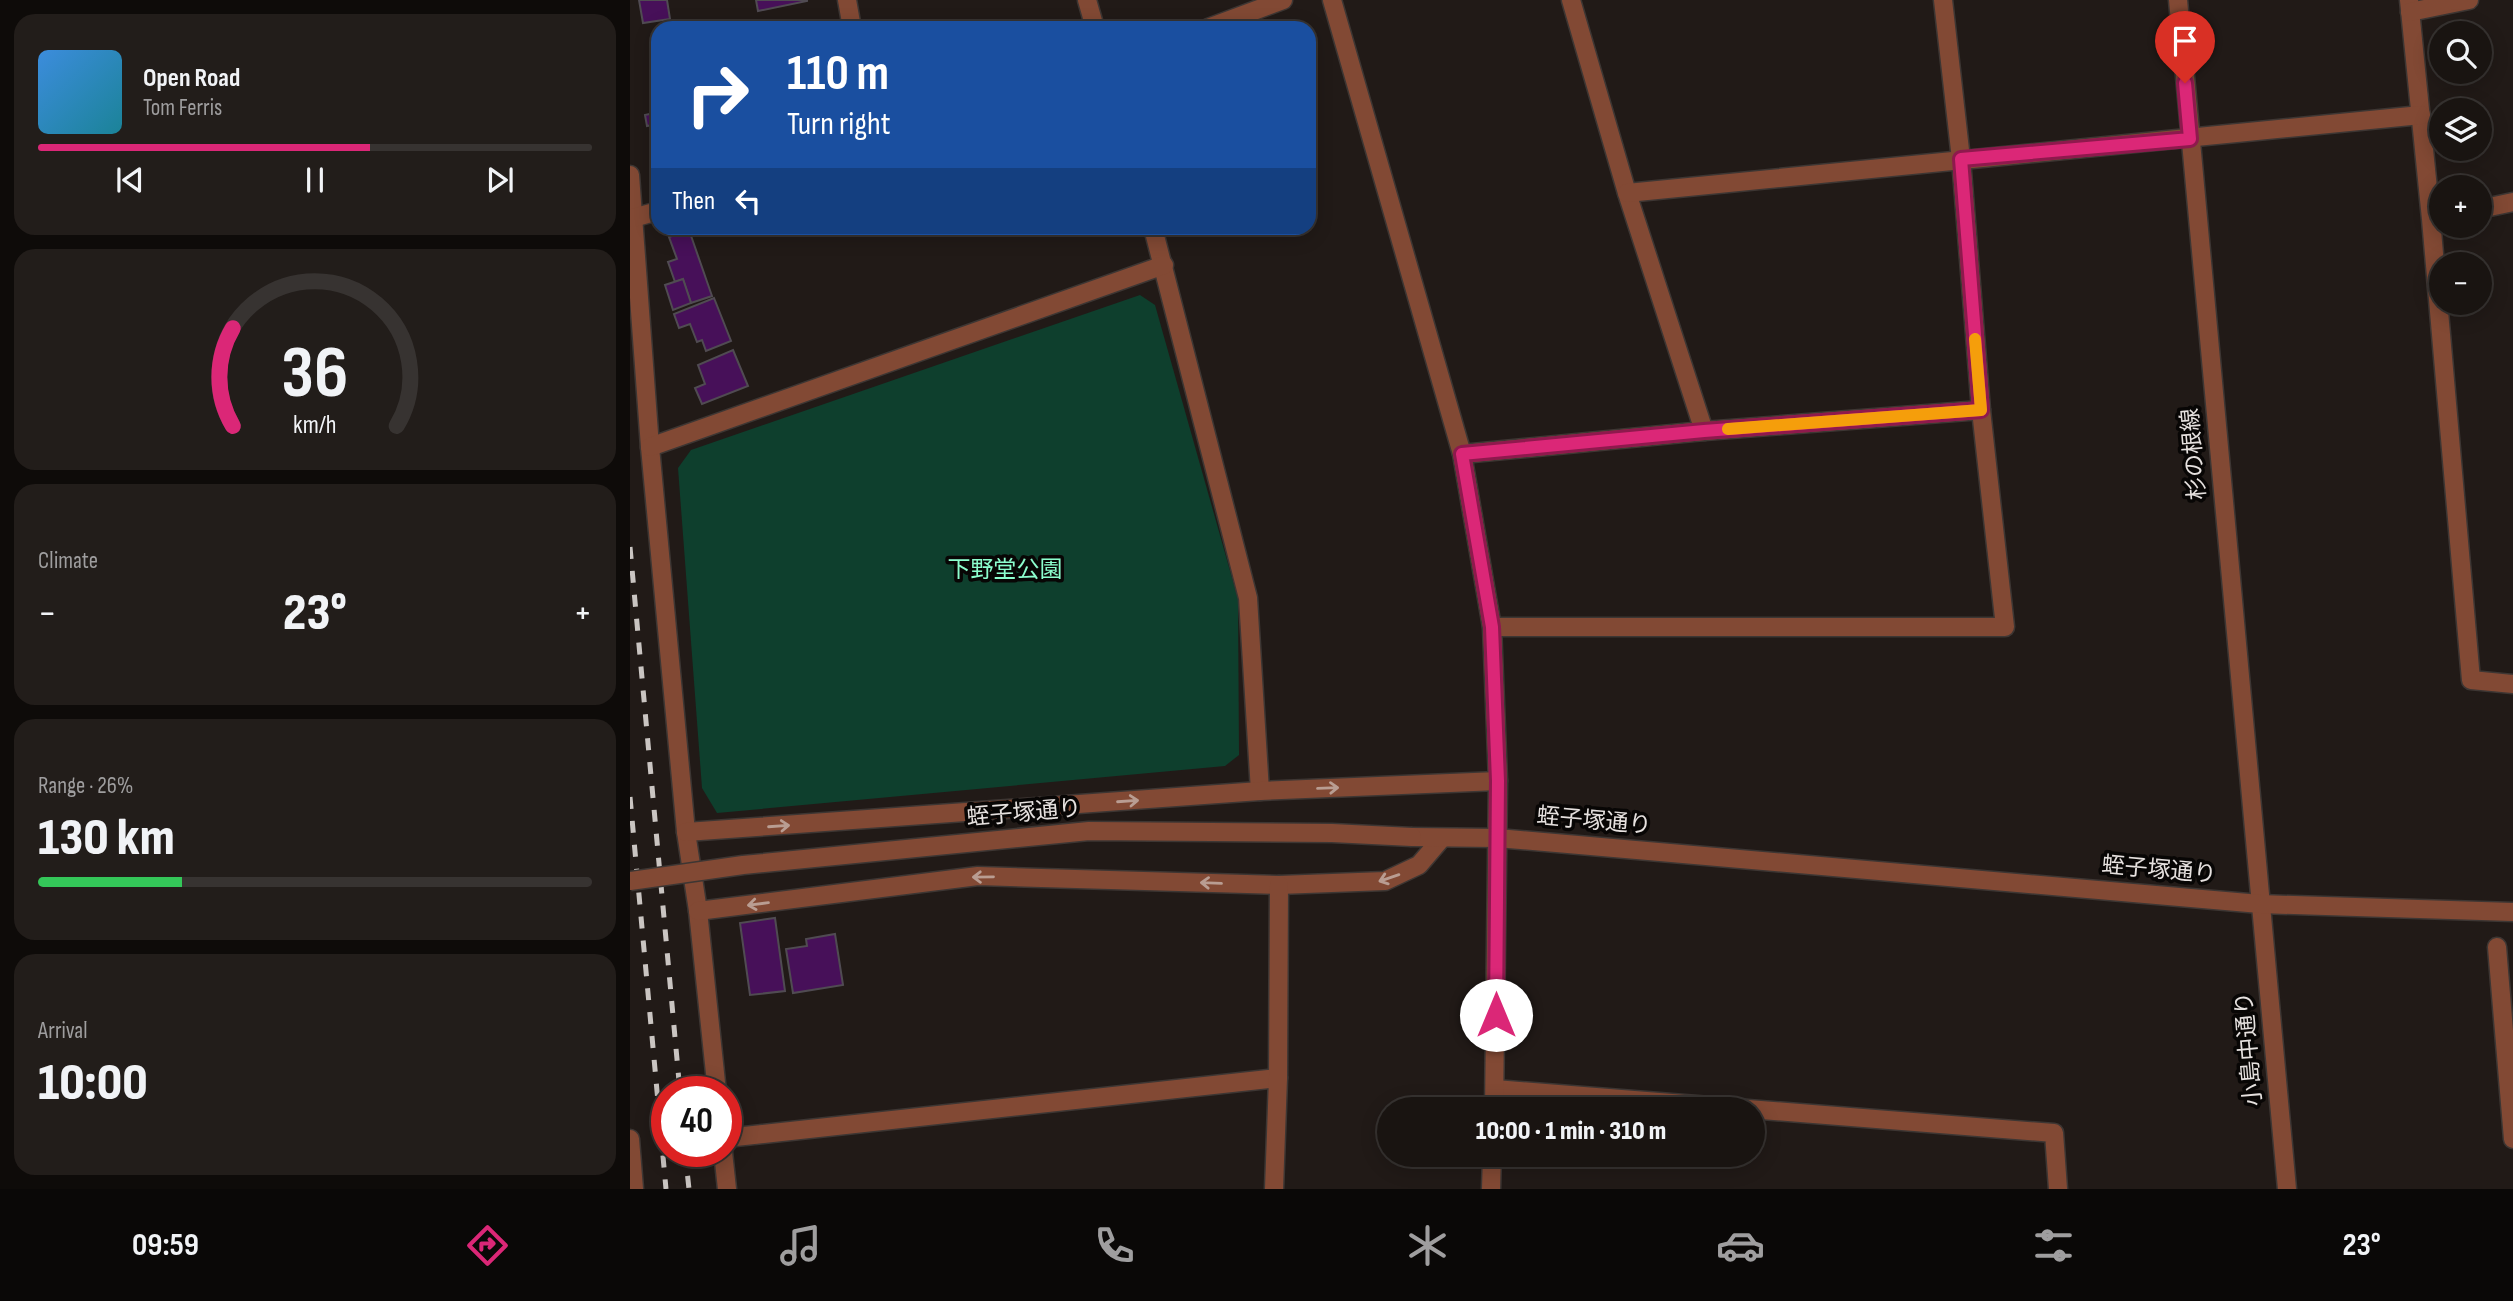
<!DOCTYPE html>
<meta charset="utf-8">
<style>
:root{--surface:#191411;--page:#221d1a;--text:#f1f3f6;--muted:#9f9e9f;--line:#373331;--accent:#db2777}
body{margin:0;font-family:"Sofia Sans Condensed","Noto Sans JP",sans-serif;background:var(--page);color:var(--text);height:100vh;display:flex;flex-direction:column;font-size:26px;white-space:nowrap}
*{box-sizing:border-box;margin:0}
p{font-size:23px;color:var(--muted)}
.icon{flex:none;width:38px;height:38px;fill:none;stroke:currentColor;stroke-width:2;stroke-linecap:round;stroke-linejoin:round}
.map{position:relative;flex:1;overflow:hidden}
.panel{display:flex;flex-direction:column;gap:14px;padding:14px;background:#0e0b09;width:630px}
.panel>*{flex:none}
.banner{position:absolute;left:21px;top:21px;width:665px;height:214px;border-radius:21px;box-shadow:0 4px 18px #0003,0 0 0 2px var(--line);background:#1a4fa0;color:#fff;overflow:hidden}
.controls{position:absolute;left:1799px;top:21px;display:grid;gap:14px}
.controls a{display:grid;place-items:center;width:63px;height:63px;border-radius:50%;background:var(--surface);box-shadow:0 4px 18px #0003,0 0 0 2px var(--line);font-size:35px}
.speed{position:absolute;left:21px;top:1076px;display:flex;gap:14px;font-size:35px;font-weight:700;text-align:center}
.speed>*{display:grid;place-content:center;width:91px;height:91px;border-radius:50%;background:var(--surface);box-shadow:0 4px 18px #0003,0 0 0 2px var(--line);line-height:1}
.speed .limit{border:10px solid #d22;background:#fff;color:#111}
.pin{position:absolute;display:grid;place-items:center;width:60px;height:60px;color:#fff;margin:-72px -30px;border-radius:50% 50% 50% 0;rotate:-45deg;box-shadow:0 0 7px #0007}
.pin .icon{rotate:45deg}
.me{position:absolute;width:77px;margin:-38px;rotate:0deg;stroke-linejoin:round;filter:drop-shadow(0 0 5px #0008)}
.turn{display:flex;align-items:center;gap:24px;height:147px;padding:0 21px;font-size:32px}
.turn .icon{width:91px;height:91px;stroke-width:2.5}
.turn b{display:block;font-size:49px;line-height:60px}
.then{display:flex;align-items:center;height:66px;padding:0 21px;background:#0003;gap:14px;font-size:26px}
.big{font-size:52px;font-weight:800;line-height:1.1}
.panel .widget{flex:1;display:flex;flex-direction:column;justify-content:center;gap:10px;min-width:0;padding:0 24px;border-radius:21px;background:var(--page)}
.panel .dial{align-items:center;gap:0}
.dial svg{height:182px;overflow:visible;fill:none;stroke:var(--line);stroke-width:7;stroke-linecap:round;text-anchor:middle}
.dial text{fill:var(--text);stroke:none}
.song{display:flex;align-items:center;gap:21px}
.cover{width:84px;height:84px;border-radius:10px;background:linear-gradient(135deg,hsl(210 70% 55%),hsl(190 70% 35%))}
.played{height:7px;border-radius:4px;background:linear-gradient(90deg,var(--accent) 60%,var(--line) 60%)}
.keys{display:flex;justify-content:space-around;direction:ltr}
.heat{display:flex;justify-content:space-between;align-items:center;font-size:38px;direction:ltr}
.charge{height:10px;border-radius:5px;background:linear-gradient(90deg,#34c759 26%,var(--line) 0)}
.trip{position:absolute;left:747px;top:1097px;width:388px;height:70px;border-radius:35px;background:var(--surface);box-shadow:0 4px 18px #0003,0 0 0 2px var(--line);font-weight:800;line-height:70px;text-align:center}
.tabs{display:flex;height:112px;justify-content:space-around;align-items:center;background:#0a0807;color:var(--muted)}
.tabs .icon{width:49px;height:49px}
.tabs .selected{color:var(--accent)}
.tabs b{font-size:32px;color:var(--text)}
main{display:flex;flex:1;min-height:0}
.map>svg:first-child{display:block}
</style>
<main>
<section class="panel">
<div class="widget">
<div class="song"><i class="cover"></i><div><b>Open Road</b><p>Tom Ferris</p></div></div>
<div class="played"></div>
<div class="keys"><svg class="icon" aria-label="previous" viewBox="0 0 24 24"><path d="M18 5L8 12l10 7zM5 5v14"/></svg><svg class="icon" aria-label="pause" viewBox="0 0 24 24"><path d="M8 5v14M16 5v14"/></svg><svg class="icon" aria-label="next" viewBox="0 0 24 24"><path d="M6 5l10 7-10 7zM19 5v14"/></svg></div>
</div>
<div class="widget dial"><svg viewBox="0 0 100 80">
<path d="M14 69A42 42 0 1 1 86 69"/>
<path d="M14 69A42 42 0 0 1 14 26" stroke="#db2777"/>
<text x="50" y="56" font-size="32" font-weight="700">36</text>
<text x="50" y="72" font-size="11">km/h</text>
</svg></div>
<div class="widget"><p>Climate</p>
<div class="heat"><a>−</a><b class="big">23°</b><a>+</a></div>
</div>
<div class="widget"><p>Range · 26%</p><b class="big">130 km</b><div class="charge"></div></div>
<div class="widget"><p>Arrival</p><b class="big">10:00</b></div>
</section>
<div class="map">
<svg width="1883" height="1189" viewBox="0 0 1883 1189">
<rect width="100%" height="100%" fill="#211a17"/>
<path fill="#0e3f2d" d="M510,295L525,305L608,599L609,755L595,766L87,813L72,788L48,468L61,450Z"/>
<g fill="#471059" stroke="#504b52" stroke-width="2">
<path d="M9,0H37L40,19L13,23Z"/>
<path d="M126,0H177V1L128,11Z"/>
<path d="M28,112V124L17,126L15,115Z"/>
<path d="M59,230L82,296L61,303L53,279L45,282L38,262L47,259L39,237Z"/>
<path d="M53,279L61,303L43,310L35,285Z"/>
<path d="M84,298L101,341L76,351L72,340L67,342L60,324L49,328L44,314Z"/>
<path d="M103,350L118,386L72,404L65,388L75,384L68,365Z"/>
<path d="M145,918L155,991L120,995L110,923Z"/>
<path d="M205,934L213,985L163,993L156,949L177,946L176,939Z"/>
</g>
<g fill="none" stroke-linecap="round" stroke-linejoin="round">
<defs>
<g id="minor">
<path d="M217,0L222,28"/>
<path d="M457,0L465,28"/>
<path d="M941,0L997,193L1074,431"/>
<path d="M1779,0L1801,219L1841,680L1883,684"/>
<path d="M1780,12L1839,0"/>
<path d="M578,28L653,0"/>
<path d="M0,175L20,447L56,832L68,911L87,1092"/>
<path d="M997,193L1791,115"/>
<path d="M1850,209L1883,202"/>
<path d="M3,218L28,211"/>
<path d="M523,228L618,598L630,791"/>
<path d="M20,447L534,265"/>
<path d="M832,454L1074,431L1351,410"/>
<path d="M862,627H1375L1351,410L1331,159L1313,0"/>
<path d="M56,832L630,791L868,781"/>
<path d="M68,911L348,876L649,885L755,881L789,865L812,838"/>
<path d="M1867,947L1883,1139"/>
<path d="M865,1089L1424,1133L1428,1189"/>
<path d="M96,1138L648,1078"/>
<path d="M0,1139L4,1189"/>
<path d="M93,1152L97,1189"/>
<path d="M644,1189L648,1078L649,885"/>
</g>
<g id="tertiary">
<path d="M702,0L832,454L862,627L868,781L864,1110"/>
<path d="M1548,0L1657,1189"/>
<path d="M782,837L867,838L1630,904L1883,912"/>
<path d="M861,1189L862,1155"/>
</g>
</defs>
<use href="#minor" stroke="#3d3633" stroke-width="21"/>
<use href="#tertiary" stroke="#3d3633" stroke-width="21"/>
<use href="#minor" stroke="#824934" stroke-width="18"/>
<use href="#tertiary" stroke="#824934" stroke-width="18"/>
<g stroke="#cac5c2" stroke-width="5" stroke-dasharray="12 12" stroke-linecap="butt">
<path d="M0,547L50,1092"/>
<path d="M0,797L36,1189"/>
<path d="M55,1152L59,1189"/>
</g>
<defs>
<path id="tertiary-bridge" d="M0,881L113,865L459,831L702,833L782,837"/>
</defs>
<use href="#tertiary-bridge" stroke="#3d3633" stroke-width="21" stroke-linecap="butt"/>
<use href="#tertiary-bridge" stroke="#824934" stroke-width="18"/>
</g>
<defs><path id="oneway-shaft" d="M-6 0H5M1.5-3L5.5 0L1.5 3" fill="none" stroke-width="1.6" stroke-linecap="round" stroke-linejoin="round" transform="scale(1.75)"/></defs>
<g stroke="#b99d92">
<use href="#oneway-shaft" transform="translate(698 788) rotate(-2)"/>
<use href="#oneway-shaft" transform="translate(498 801) rotate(-4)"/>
<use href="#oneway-shaft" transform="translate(149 826) rotate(-4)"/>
<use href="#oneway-shaft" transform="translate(353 877) rotate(179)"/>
<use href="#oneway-shaft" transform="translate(759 878) rotate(161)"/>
<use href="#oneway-shaft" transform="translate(581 883) rotate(-178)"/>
<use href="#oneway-shaft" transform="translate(128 904) rotate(173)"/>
</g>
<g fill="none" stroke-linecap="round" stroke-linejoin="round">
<defs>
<path id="route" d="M866,1015L868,781L862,627L832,454L1074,431L1351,410L1331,159L1560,139L1555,83"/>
</defs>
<use href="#route" stroke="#8e194d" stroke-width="18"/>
<use href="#route" stroke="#db2777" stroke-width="12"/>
<path stroke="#f59e0b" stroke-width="12" d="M1098,429L1351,410L1345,339"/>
</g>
<g text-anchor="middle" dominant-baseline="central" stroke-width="7" stroke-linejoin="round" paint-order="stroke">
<g font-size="23" fill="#e6e1df" stroke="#080605">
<text transform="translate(1564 454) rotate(-95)">杉の根線</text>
<text transform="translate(394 813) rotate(-5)">蛭子塚通り</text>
<text transform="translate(964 821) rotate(5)">蛭子塚通り</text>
<text transform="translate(1529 870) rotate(5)">蛭子塚通り</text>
<text transform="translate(1619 1049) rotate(-95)">小島中通り</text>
</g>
<g font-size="23" fill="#8cfece" stroke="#080605">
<text x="375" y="570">下野堂公園</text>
</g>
</g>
</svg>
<div class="controls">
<a><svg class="icon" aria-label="search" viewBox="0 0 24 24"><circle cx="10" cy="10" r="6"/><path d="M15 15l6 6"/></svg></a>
<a><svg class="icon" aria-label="layers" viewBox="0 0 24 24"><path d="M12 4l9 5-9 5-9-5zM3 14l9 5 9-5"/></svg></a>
<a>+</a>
<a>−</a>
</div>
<div class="speed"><div class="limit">40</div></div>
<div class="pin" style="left:1555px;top:83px;background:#d93025"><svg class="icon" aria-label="arrive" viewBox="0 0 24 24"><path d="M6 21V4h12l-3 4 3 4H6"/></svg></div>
<svg class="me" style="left:866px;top:1015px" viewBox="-20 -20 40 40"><circle r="19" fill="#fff"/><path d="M0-13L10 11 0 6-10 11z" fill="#db2777"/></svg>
<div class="trip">10:00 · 1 min · 310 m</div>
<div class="banner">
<div class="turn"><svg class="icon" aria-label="right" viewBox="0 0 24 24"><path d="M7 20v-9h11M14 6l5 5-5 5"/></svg><div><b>110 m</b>Turn right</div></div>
<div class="then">Then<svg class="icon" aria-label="left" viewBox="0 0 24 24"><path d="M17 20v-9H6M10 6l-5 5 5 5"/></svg></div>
</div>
</div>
</main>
<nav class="tabs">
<b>09:59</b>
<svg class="icon selected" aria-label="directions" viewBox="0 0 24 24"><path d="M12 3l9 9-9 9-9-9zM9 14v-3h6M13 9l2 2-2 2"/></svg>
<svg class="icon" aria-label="music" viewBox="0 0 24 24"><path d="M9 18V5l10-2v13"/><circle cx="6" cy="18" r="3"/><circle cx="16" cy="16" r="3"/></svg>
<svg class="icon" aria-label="phone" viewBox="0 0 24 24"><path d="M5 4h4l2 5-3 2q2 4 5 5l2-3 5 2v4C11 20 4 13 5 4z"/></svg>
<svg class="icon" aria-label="climate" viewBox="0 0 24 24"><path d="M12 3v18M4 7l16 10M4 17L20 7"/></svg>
<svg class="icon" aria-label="car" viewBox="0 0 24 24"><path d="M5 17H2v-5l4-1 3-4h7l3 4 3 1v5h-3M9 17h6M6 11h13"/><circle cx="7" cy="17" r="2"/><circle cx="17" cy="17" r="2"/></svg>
<svg class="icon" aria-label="filters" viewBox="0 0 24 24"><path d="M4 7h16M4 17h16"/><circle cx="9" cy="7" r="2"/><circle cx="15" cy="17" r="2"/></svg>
<b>23°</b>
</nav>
